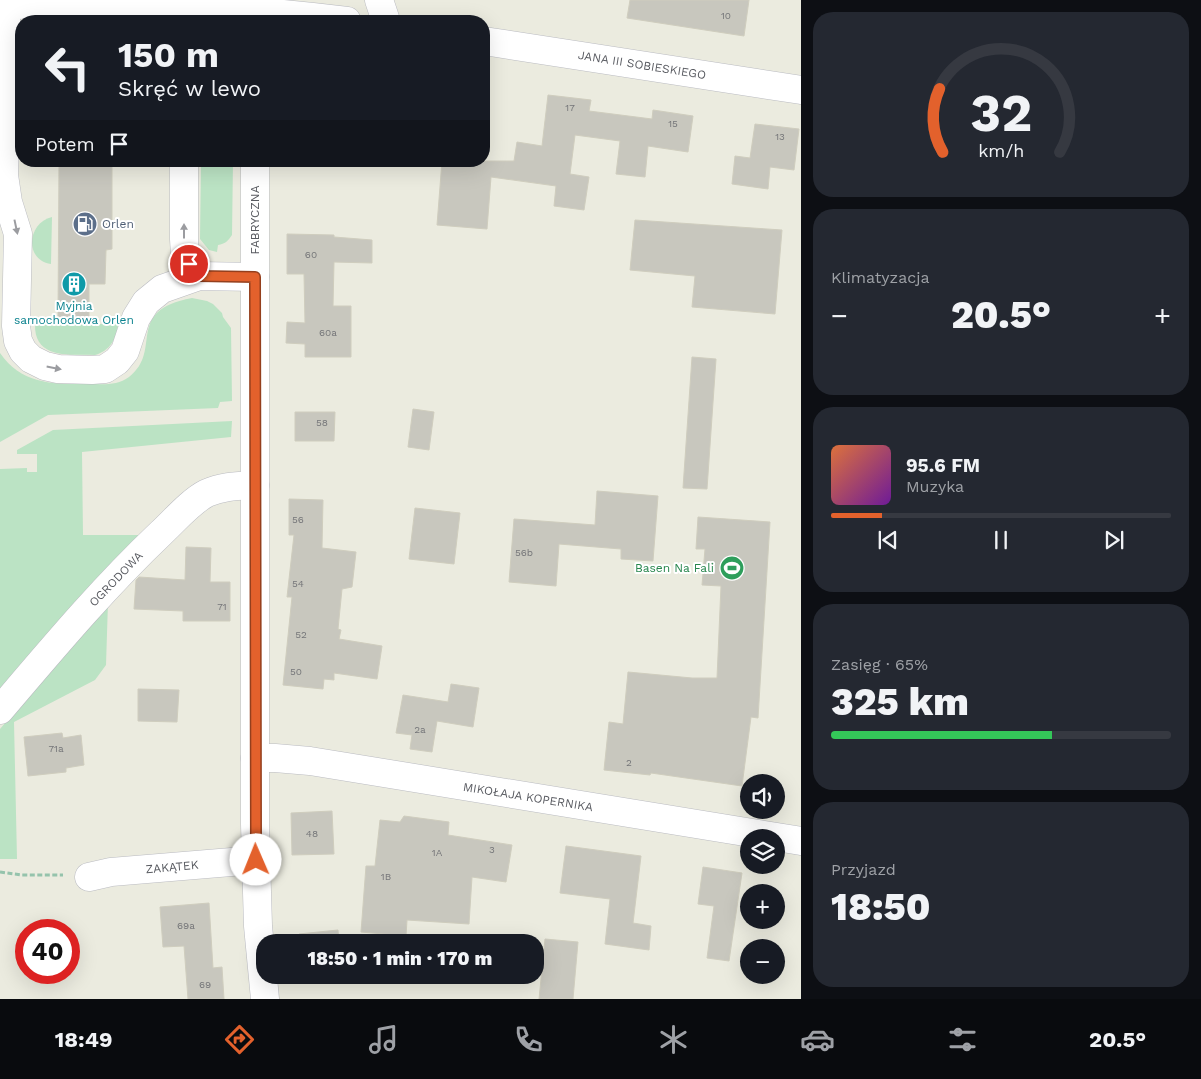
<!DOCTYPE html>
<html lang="pl">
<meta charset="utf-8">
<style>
:root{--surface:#171b24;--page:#242831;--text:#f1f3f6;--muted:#9ea1a6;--line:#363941;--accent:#e3612c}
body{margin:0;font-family:"Work Sans",sans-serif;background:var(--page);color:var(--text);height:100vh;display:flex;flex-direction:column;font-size:19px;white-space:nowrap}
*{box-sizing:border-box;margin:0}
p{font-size:16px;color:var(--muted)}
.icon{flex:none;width:28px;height:28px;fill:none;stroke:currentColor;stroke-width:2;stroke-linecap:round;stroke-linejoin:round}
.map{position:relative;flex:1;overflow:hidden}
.panel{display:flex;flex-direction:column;gap:12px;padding:12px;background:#0d0f14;width:400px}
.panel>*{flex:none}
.top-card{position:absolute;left:15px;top:15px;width:475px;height:152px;border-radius:20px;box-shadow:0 5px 20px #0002;background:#171b24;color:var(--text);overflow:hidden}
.fabs{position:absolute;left:740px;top:774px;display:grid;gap:10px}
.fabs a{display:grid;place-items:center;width:45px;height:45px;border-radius:50%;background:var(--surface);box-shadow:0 5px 20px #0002;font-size:25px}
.speed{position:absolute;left:15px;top:919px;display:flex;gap:10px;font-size:25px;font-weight:700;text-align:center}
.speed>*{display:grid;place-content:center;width:65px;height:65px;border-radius:50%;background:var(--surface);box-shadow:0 5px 20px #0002;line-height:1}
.speed .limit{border:8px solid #d22;background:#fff;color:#111}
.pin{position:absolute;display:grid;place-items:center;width:42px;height:42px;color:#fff;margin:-21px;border:2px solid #fff;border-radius:50%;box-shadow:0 1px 5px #0007}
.me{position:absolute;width:55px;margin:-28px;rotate:359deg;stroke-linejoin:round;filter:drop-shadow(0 0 4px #0008)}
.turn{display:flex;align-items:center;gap:18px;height:105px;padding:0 20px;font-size:22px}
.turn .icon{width:65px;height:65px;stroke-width:2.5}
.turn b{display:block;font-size:35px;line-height:42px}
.then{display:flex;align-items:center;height:48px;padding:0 20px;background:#0003;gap:10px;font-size:19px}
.big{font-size:38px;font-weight:800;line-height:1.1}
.panel .card{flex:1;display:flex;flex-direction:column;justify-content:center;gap:8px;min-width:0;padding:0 18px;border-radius:20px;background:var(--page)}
.panel .dial{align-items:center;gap:0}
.dial svg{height:130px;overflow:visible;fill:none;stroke:var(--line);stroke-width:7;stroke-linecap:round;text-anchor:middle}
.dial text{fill:var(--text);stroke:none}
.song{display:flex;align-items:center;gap:15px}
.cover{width:60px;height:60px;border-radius:8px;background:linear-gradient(135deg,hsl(20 70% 55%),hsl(280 70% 35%))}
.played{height:5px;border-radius:2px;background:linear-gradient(90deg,var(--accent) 15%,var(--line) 15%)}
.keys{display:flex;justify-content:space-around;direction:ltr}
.heat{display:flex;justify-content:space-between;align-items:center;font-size:28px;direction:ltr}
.charge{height:8px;border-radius:4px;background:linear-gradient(90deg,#34c759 65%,var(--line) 0)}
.trip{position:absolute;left:256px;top:934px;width:288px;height:50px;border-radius:20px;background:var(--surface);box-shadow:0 5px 20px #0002;font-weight:800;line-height:50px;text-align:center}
.tab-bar{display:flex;height:80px;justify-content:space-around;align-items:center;background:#090b0e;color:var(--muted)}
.tab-bar .icon{width:35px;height:35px}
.tab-bar .active{color:var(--accent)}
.tab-bar b{font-size:22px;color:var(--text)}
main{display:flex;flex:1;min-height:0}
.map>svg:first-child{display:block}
</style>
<main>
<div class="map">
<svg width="801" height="999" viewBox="0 0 801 999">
<rect width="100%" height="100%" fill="#ebebdf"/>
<g fill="#bbe3c4">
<path d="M201,161H233L232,235C228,241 225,244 218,245L217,252L209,250L200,239Z"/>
<path d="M52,217L51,264C24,260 27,223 52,217Z"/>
<path d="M192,298L207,301L213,304L222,313L223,317L231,328L232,401L220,402L218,408L48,415L0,442V353C22,385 53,384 89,384C103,384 117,386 129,377C164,350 123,311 192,298Z"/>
<path d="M35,324H118C117,338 110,351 95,355C70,354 34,360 35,324Z"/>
<path d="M232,421L231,437L82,452L83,535H142L0,694V469L27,468V472H37V454H17V450L53,430Z"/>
<path d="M108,602L106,665L95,680L14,722L17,859H0V861V729Z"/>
</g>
<g fill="#c8c7be" stroke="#cfcdbe">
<path d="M630,0H749L744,36L627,18Z"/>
<path d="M548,95L591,100L589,111L652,119L653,110L693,116L688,152L648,146L645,177L616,174L620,141L575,135L570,174L589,177L584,210L554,206L556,186L491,177L487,229L437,225L442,161H514L517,142L542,146Z"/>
<path d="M755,124L799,129L794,170L770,167L768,189L732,184L735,156L750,158Z"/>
<path d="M59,161H112V249L106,250L105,284H89V319L58,318Z"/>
<path d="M635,220L782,230L775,314L692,307L695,276L630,270Z"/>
<path d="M287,234L334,235V237L372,240V263L334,262L333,306H351V357H305V344L286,343L287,322L305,323L304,274H287Z"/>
<path d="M692,357L716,359L707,489L683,488Z"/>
<path d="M413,409L434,412L429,450L408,447Z"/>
<path d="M295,412H335L334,441H295Z"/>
<path d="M597,491L658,496L653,561L621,559V549L559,544L556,586L509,582L514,519L595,525Z"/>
<path d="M289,499L323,500L322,548L356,552L352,587L342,589L338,629L341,630L339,639L382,646L377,679L334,673V680L324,679L323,689L283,685L292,597H287L294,535H289Z"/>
<path d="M415,508L460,513L454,564L409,559Z"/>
<path d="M698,517L770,522L758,718L751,717L742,786L651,773L650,775L604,770L609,722L623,724L628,672L692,678H717L721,586L702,585L705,549H696Z"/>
<path d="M186,547L211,548L210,582H230V621H183V611L134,609L136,580L139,577L185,580Z"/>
<path d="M451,684L479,688L473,727L437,721L432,752L410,749L412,735L396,733L403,695L448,702Z"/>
<path d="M138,689L179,690L177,722L138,721Z"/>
<path d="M62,733L63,738L81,735L84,765L66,768V772L28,776L24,737Z"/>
<path d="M332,811L334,854L292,855L291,813Z"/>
<path d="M404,816L449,822L448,835L512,845L506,882L472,877L469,924L407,920L406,936L361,932L366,866H375L380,820L400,822Z"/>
<path d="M566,846L641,856L633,923L651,926L649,950L605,944L610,899L560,893Z"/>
<path d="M703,867L742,873L729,961L707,958L714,906L698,904Z"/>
<path d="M209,903L213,968L222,967L224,999H188L184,946L163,947L160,907Z"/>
<path d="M338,930L339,942H300L299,934Z"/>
<path d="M545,939L578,942L573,999H539Z"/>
</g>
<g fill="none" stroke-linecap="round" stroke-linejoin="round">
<defs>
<g id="minor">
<path d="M379,0L386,21"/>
<path d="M0,5C116,4 232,6 347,21"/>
<path d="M6,5V109L4,175L8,202L18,234L16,326L18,341L23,351L31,359L45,366L58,369L92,370L105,369L117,361L125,351L136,318L146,302L162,289L199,276L255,277"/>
<path d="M484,41L801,90"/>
<path d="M184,161V239L185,255L193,271L199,276"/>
<path d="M255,161V824L258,926L265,999"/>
<path d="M0,710C52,649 103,588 161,533C174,521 191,501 207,493C223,486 238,486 255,485"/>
<path d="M255,758H275L310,761L801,841"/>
<path d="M89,877L111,872L256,860"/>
</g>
</defs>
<use href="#minor" stroke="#babbc1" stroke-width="29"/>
<path stroke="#95c3ac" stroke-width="3" stroke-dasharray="5 2.5" stroke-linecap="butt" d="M0,872L22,875H63"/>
<use href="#minor" stroke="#fff" stroke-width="28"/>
</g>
<defs><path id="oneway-solid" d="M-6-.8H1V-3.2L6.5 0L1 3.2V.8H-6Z" transform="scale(1.25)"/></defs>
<g fill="#9b9ca0">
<use href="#oneway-solid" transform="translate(16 227) rotate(78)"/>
<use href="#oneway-solid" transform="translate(184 231) rotate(-90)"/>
<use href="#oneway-solid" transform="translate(54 368) rotate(11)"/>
</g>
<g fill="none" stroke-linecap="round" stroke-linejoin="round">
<defs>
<path id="route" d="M189,264L193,270L199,276L255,277L256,860"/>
</defs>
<use href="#route" stroke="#943f1d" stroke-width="12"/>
<use href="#route" stroke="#e3612c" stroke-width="9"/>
</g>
<defs>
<symbol id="fuel-disc" viewBox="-11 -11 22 22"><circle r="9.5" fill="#5c6f8a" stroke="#fff"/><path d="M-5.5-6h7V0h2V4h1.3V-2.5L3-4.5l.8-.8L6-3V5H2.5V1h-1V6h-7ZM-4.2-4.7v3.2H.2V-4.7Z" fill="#fff"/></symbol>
<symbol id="building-disc" viewBox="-11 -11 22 22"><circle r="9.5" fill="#0f9aa8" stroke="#fff"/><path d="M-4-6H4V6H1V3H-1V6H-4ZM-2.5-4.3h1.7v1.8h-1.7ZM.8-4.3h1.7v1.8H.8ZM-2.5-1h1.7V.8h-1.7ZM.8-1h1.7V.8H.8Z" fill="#fff"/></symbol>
<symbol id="stadium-disc" viewBox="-11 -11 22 22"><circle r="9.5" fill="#2e9e5b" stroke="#fff"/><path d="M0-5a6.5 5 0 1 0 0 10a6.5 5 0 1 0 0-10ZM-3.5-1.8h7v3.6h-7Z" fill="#fff"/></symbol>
</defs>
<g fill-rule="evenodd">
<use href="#fuel-disc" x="71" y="210" width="28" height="28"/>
<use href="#building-disc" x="60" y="270" width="28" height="28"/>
<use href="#stadium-disc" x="718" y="554" width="28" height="28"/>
</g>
<g text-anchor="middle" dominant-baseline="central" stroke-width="4" stroke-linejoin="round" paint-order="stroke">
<g font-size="10" fill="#747578">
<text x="726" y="15">10</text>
<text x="570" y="107">17</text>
<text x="673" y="123">15</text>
<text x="780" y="136">13</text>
<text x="311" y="254">60</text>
<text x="328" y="332">60a</text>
<text x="322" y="422">58</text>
<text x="298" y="519">56</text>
<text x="524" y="552">56b</text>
<text x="298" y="583">54</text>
<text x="222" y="606">71</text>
<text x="301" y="634">52</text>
<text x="296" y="671">50</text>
<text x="420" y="729">2a</text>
<text x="56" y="748">71a</text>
<text x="629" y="762">2</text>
<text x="312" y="833">48</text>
<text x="492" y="849">3</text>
<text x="437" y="852">1A</text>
<text x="386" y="876">1B</text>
<text x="186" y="925">69a</text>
<text x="205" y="984">69</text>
</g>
<g font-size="12" fill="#585a60" stroke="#fff">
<text transform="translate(642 65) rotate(9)">JANA III SOBIESKIEGO</text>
<text transform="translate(255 220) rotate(-90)">FABRYCZNA</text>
<text transform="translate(116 579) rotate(-46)">OGRODOWA</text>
<text transform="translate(528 797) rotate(9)">MIKOŁAJA KOPERNIKA</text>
<text transform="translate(172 867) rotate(-5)">ZAKĄTEK</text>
</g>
<g font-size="12" fill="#4e5e75" stroke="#fff" text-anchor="start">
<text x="102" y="224">Orlen</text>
</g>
<g font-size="12" fill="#0d838f" stroke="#fff">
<text x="74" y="306">Myjnia<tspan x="74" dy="14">samochodowa Orlen</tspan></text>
</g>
<g font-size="12" fill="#27864d" stroke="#fff" text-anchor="end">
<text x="714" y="568">Basen Na Fali</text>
</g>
</g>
</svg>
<div class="fabs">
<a><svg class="icon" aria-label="sound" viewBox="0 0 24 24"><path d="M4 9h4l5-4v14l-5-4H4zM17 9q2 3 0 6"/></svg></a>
<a><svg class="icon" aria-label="layers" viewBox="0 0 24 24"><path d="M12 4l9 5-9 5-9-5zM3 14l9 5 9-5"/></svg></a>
<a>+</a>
<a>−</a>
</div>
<div class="speed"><div class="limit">40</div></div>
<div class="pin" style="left:189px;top:264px;background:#d93025"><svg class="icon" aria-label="arrive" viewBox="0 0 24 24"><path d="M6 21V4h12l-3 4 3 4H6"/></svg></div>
<svg class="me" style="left:256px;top:860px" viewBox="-20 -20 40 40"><circle r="19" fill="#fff"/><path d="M0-13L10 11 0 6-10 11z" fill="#e3612c"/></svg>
<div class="trip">18:50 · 1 min · 170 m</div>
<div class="top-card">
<div class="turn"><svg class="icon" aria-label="left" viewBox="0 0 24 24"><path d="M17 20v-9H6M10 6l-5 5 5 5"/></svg><div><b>150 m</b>Skręć w lewo</div></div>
<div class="then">Potem<svg class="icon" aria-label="arrive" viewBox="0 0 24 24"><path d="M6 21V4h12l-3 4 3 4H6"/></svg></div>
</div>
</div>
<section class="panel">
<div class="card dial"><svg viewBox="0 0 100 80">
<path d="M14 69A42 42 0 1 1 86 69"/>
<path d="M14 69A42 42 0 0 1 12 30" stroke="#e3612c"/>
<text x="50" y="56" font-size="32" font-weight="700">32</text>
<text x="50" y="72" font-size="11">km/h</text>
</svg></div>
<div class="card"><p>Klimatyzacja</p>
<div class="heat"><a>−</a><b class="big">20.5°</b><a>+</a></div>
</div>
<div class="card">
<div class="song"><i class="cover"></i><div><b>95.6 FM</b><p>Muzyka</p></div></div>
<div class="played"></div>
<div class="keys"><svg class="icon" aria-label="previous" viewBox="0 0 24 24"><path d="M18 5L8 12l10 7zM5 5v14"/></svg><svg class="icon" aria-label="pause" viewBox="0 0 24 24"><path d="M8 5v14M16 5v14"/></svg><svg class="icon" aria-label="next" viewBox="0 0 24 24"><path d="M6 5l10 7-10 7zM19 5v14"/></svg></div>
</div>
<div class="card"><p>Zasięg · 65%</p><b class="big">325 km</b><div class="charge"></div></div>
<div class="card"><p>Przyjazd</p><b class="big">18:50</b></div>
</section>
</main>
<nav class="tab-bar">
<b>18:49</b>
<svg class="icon active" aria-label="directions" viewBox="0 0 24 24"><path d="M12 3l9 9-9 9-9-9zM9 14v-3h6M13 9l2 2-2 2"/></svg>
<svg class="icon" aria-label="music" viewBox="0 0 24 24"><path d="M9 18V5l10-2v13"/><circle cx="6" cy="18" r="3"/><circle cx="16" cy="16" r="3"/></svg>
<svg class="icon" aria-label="phone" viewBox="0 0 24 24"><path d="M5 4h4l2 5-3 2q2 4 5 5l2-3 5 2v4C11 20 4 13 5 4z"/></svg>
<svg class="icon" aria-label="climate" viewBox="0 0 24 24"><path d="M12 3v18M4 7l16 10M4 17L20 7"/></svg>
<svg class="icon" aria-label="car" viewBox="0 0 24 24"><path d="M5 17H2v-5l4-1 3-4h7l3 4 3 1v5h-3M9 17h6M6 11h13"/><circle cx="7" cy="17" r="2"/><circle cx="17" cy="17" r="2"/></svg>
<svg class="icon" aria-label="filters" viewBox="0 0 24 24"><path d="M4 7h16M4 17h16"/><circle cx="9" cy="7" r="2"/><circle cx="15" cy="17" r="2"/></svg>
<b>20.5°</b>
</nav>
